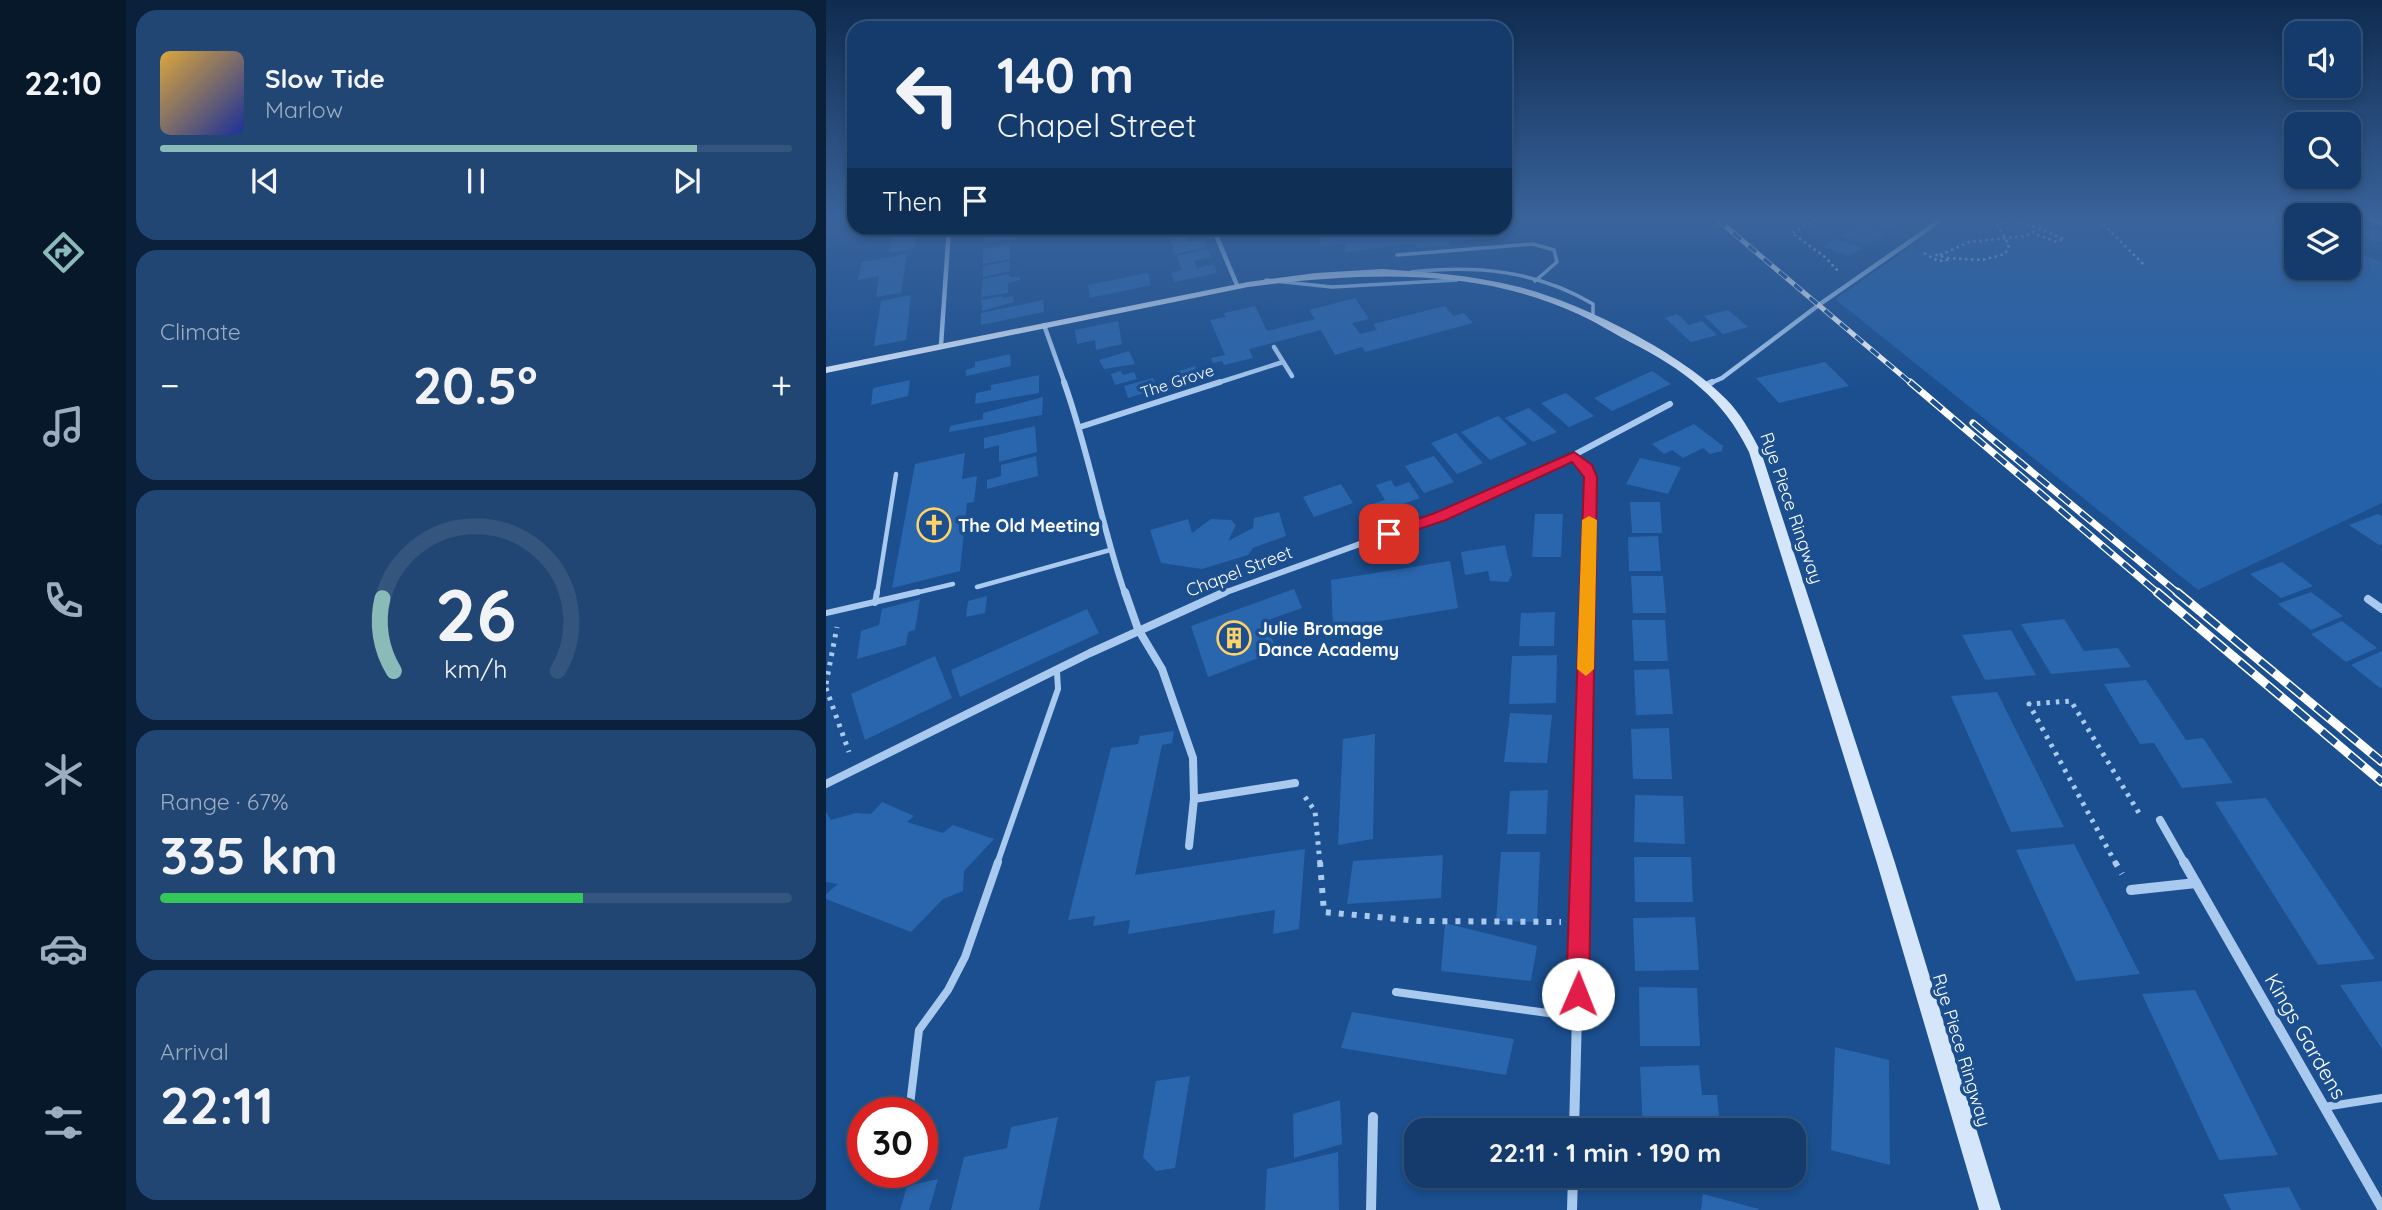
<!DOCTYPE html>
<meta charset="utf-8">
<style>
:root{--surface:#143b6b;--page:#214673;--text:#f1f3f6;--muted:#9dadc1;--line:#33557e;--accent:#8bbbb9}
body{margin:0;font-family:Quicksand,sans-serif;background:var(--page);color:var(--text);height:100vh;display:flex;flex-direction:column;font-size:26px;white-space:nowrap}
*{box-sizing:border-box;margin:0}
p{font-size:23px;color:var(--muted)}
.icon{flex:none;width:38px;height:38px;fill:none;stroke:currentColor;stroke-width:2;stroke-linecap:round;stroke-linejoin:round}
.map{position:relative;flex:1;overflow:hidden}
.side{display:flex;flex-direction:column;gap:10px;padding:10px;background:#0b203b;width:700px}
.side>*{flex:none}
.top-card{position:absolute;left:21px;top:21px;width:665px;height:214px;border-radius:21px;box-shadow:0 4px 10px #0003,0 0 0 2px var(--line);background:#143b6b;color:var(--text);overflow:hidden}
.fabs{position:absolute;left:1458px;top:21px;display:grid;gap:14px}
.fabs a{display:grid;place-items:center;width:77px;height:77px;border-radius:14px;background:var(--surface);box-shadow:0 4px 10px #0003,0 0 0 2px var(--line);font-size:35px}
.speed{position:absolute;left:21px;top:1097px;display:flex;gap:14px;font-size:35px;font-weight:700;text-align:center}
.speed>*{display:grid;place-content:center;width:91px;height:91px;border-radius:50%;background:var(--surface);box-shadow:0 4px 10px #0003,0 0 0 2px var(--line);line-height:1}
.speed .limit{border:10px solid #d22;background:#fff;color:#111}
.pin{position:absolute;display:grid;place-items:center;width:60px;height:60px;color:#fff;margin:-30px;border-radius:14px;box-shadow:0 4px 10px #0006}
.me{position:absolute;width:77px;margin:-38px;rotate:1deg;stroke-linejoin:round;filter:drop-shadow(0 0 5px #0008)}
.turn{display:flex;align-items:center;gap:24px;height:147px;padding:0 35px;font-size:32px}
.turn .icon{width:91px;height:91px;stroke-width:2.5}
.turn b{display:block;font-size:49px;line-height:60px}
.then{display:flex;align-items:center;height:66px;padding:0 35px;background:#0003;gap:14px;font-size:26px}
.big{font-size:52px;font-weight:700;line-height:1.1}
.side .widget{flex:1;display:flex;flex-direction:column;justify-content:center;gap:10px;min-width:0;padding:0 24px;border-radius:21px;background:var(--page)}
.side .dial{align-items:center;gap:0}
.dial svg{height:182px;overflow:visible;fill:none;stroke:var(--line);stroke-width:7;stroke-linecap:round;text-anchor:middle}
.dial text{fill:var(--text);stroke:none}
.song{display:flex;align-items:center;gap:21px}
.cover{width:84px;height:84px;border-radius:10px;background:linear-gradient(135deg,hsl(40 70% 55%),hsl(230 70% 35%))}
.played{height:7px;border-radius:4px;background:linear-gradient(90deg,var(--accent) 85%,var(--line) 85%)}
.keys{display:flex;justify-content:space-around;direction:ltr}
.heat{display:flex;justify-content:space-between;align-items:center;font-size:38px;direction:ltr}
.charge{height:10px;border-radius:5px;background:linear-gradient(90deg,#34c759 67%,var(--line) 0)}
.trip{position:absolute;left:578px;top:1118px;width:402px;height:70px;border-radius:21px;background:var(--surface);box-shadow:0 4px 10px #0003,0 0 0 2px var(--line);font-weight:700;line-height:70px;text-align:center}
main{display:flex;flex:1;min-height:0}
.tab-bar{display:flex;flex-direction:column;width:126px;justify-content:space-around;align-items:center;background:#08182b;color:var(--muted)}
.tab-bar .icon{width:49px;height:49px}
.tab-bar .current{color:var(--accent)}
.tab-bar b{font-size:32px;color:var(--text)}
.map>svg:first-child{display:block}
</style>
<main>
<nav class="tab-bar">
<b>22:10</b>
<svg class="icon current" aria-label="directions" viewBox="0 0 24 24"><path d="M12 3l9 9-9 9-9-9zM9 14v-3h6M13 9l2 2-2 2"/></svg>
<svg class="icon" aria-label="music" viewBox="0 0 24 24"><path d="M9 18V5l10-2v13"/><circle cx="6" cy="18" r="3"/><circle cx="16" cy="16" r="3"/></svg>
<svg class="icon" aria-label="phone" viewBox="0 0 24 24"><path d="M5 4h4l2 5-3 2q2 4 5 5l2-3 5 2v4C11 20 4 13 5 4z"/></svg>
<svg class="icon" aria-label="climate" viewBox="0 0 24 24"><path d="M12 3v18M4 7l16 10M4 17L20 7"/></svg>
<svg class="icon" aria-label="car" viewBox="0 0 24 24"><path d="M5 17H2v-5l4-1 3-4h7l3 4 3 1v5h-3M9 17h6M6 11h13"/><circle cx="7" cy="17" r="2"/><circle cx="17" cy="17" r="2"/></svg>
<svg class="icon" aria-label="filters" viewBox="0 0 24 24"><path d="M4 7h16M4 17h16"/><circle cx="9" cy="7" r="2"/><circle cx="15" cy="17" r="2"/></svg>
</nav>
<section class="side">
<div class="widget">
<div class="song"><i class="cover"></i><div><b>Slow Tide</b><p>Marlow</p></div></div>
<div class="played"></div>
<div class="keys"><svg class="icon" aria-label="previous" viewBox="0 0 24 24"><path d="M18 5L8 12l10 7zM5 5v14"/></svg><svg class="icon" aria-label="pause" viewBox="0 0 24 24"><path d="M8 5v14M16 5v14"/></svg><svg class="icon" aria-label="next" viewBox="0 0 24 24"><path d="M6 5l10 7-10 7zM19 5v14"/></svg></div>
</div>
<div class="widget"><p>Climate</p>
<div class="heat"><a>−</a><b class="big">20.5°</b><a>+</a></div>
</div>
<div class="widget dial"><svg viewBox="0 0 100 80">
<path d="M14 69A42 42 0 1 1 86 69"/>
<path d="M14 69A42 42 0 0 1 9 37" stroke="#8bbbb9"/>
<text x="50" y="56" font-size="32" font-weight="700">26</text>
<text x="50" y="72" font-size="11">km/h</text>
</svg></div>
<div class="widget"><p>Range · 67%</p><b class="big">335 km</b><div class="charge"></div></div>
<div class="widget"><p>Arrival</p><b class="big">22:11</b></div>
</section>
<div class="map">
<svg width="1556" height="1210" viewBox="0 0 1556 1210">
<rect width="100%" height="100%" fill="#1b4f8f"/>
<path fill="#2461a8" d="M1124,220H1463L1470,223V268H1522L1523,248L1556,263V503L1372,590L1009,299Z"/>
<g fill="#2a66ad">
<path d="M1041,220H1077L1063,229Z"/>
<path d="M1036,224L1061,233L1041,245L1016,236Z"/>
<path d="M67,228H92L89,248L63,253Z"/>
<path d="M167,228H189L190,240L157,242V232Z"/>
<path d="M363,228H374L377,233L360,236L362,242L378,239L381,247L349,254L341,232Z"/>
<path d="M495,228H538V235L574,232L573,228H613L614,230L677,228L679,237L623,242L624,246L590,248V243L519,252L520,244L493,246Z"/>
<path d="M1549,229L1556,232V241L1550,242L1530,233Z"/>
<path d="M1009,239L1035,248L1024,256L997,247Z"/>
<path d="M183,244L184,259L157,264V249Z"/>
<path d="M382,249L385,257L368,261L371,268L388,264L391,273L348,282L345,273L356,270L351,256Z"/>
<path d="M81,254L75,293L50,297L53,276L32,280L36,262Z"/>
<path d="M183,261L184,271L157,277V266Z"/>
<path d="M322,273L325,285L264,298L262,285Z"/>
<path d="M183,274V277H194V280L182,283V293L155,297L157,279Z"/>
<path d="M85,295L80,340L48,346L55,301Z"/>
<path d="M177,296V298L187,296L188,302L156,311L155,300Z"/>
<path d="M529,298L543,319L526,323L534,334L551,330L547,324L619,306L627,316L638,313L647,323L539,352L536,347L509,355L495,330L423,349L427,358L398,365L396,361L387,363L385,358L399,355L384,320L399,317L398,313L429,306L441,331L489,319L483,310Z"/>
<path d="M217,300L218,312L155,325V313Z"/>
<path d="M902,310L922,327L897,334L878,316Z"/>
<path d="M851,314L863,325L876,321L891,335L865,342L839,318Z"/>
<path d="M292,321L296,344L270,350L269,340L251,344L249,330Z"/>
<path d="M303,351L309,364L278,369L273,360Z"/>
<path d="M184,354L185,366L140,376V370L149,367V362Z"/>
<path d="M999,362L1023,386L953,403L930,378Z"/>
<path d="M369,366L373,374L354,380L350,372Z"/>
<path d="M295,371L297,375L308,372L311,379L289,385L285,374Z"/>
<path d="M826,371L845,384L786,411L768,398Z"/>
<path d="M213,375V393L149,404L150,393L165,390V385Z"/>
<path d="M327,378L332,389L302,398L298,386Z"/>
<path d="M84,380L82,396L45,405L47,388Z"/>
<path d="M740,393L768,416L743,427L715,403Z"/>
<path d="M217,397L216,415L123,432L124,426L157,419V413Z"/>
<path d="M703,408L731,432L707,442L679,418Z"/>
<path d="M672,416L701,444L664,460L635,432Z"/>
<path d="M868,424L897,446L896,451L884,454L877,448L857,458L846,450L838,454L826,444Z"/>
<path d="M209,426L211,452L173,462V445L158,449V438Z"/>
<path d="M630,433L657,463L631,474L605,443Z"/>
<path d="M139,453L136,479L151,476L148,502L141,503L134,571L66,588L89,464Z"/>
<path d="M210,456L212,476L161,489V480L175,476V465Z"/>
<path d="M608,456L628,482L598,493L579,466Z"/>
<path d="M814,458L855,467L842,494L800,484Z"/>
<path d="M565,480L569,487L583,482L594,498L545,515L540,506L559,500L550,485Z"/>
<path d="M515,484L527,503L488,517L477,497Z"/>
<path d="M804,502H834L836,533H806Z"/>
<path d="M453,512L460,536L427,548L422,555L376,569L335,563L324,530L362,519L366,533L385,519L405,520L410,525L402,541L427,528L428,518Z"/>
<path d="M709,514H737L735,557H706Z"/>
<path d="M1552,514L1556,516V544L1553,545L1523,525Z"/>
<path d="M832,536L835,571H803L802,537Z"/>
<path d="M679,545L686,575L682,582L664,581L662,571L639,575L635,552Z"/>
<path d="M624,561L632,608L507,629L505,580Z"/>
<path d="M1456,562L1487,586L1455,598L1424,574Z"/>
<path d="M805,576H837L840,613H807Z"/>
<path d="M468,589L476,608L439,621L451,651L382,677L365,626Z"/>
<path d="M1485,592L1517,616L1485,630L1452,604Z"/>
<path d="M161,596L159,613L140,617L142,601Z"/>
<path d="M94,599L89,630L82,632L80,645L31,659L35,631L53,625L56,609Z"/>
<path d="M261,609L273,633L134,697L125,670Z"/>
<path d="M729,612L728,646H693L695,613Z"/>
<path d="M1238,619L1258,651L1292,648L1305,667L1225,674L1195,624Z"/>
<path d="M806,620H839L842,661H808Z"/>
<path d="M1516,621L1551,648L1520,662L1485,634Z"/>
<path d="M1185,630L1210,675L1159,680L1136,635Z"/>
<path d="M1556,651V687L1554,688L1525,665Z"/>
<path d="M731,655L730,703L683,704L686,656Z"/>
<path d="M109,656L126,698L39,740L25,694Z"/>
<path d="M843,669L847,714L810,715L808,670Z"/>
<path d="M1320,680L1360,740L1377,738L1407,783L1356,788L1328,743L1314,744L1278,684Z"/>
<path d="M1171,692L1238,827L1185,832L1125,696Z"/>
<path d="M684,713L726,715L721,763L678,762Z"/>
<path d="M843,728L846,779H807L805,729Z"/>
<path d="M348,731L346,743L336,745L309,875L479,849L473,929L447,934L449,910L302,934L304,920L267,926L269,916L242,920L285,748L312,744L314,736Z"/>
<path d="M549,734L547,839L512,845L517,739Z"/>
<path d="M722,790L720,834H681L684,791Z"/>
<path d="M809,795L857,796L859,844L808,842Z"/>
<path d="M1440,798L1549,959L1492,965L1389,802Z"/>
<path d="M56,802L88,816L81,822L117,833L127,825L168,839L138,871L137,891L117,899L85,932L0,899V894L12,884L0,882V812L5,820L30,813L45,814Z"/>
<path d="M1248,844L1314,974L1250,981L1190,850Z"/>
<path d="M675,852H714L711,922L670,921Z"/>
<path d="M617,855L615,898L521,904L527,861Z"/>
<path d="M808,857H865L867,902H809Z"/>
<path d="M869,917L873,970L809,971L807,918Z"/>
<path d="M619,923L711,946L705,981L615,971Z"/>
<path d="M1556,981V1049L1514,985Z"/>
<path d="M813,987L871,988L874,1046H814Z"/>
<path d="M1369,990L1452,1155L1393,1160L1316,994Z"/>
<path d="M526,1012L688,1039L680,1075L515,1048Z"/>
<path d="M1009,1047L1063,1060L1064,1165L1005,1150Z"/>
<path d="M873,1065L876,1095H891L894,1126H867L868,1130H817L814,1067Z"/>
<path d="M364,1076L349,1168L330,1171L317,1157L330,1081Z"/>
<path d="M514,1100L516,1144L468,1158L467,1114Z"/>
<path d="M232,1117L213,1210H125L138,1157L181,1148L185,1127Z"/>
<path d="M512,1152L513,1210H439L441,1169Z"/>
<path d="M112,1179L103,1210H74L81,1186Z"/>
<path d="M1463,1187L1475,1210H1405L1397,1194Z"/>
<path d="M877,1194L933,1209L932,1210H875Z"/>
</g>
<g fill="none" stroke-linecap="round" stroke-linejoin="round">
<g stroke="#a9c9ee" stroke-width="2.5" stroke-dasharray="2.5 3.5" stroke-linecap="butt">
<path d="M990,220L966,233L999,257L1012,271"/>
<path d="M1273,220L1319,266"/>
<path d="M1207,226L1238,239L1231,242L1207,233"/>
<path d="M1098,253L1112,261L1121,260L1114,255H1106"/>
<path d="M1114,255L1143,242L1199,236L1208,231L1207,226L1186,220"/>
<path d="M1121,258L1156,260L1179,254L1183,245L1171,224L1181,220"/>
</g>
<g stroke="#a9c9ee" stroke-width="5" stroke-dasharray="3.5 6" stroke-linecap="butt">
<path d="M0,684L11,627"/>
<path d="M0,688L23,752"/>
<path d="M479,797L489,811L494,864"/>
<path d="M1290,864L1203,704L1245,701L1316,818"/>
</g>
<g stroke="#a9c9ee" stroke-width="6" stroke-dasharray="5 8" stroke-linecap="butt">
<path d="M494,862L498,912L593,921L735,922"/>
<path d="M1289,862L1296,874"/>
</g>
<g stroke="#a9c9ee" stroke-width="3.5">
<path d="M571,255L707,244L728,250L731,262L709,281"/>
<path d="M585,272C649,265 710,270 767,304V317"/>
<path d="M440,280L506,287L631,280"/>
</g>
<g stroke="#a9c9ee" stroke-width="4.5">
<path d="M151,587L284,550"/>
<path d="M51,594L70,474"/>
<path d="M85,594L127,584"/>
</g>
<g stroke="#a9c9ee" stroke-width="6">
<path d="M49,603L51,592"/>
<path d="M0,613L92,592"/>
<path d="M171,864L232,689L231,672"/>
</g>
<g stroke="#a9c9ee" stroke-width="8">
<path d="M570,992L751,1017"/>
<path d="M1498,1107L1556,1098"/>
<path d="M83,1113L93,1030L122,990L139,957L172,862"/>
</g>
<g stroke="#a9c9ee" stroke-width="4.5">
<path d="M1546,220L1556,223"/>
<path d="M387,228L411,285"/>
<path d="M218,325L239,384"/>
<path d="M115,345L123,228"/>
<path d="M448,347L466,376"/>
<path d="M388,384L457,362"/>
<path d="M882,384L896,378L994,304L1115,220"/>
</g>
<g stroke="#a9c9ee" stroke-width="6">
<path d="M238,382C263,452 275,524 299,594"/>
<path d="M882,384L886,382"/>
<path d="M254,427L394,382"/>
<path d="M748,457L761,468L765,477L762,594"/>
<path d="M395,594L645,504L731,464L844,404"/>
</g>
<g stroke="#a9c9ee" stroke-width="8">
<path d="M299,592L312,629L336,669L367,758L368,799L469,783"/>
<path d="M1542,599L1556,609"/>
<path d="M0,784L264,653L399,592"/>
<path d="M1334,820L1359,864"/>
<path d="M363,846L368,799"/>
<path d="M755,864L762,592"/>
</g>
<g stroke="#a9c9ee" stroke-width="10">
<path d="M1358,862L1556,1208"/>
<path d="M1305,890L1370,883"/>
<path d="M748,1130L755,862"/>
<path d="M545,1210L547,1117"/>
<path d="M746,1210L747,1176"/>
</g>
<path fill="#d6e6fa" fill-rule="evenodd" d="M556,269C601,272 645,275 689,286C752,301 854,352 900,399C915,414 925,433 935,452L1069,863L1175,1210H1153L1051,863L923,452C897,398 857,369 804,342C787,333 770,322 752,314C648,266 533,273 422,287L0,373V367L422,282L490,273Z"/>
<defs>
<path id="rail-far2" d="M892,220L1086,384"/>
<g id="rail-far1">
<path d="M1084,382L1333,594"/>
<path d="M1147,423L1353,594"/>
</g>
<g id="rail">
<path d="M1331,592L1556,782"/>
<path d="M1351,592L1556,762"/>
</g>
</defs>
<use href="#rail-far2" stroke="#fff" stroke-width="5"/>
<use href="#rail-far1" stroke="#fff" stroke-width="7"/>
<use href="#rail" stroke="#fff" stroke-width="9"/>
<use href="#rail-far2" stroke="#1b4f8f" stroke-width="3.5" stroke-dasharray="10" stroke-linecap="butt"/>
<use href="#rail-far1" stroke="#1b4f8f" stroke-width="4.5" stroke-dasharray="14" stroke-linecap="butt"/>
<use href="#rail" stroke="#1b4f8f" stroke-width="6" stroke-dasharray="18" stroke-linecap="butt"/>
</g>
<linearGradient id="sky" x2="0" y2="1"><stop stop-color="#0f2b4f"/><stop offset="0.56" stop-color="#39639b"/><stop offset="1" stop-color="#39639b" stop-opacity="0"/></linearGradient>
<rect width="1556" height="390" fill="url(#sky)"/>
<path fill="#e11d48" stroke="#92132f" stroke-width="2" d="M748,452L766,465L771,477L763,994L760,1002L752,1005L744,1002L740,994L758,477L746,462L620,520L563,539L555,534L558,531L609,513Z"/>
<path fill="#f59e0b" d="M763,516L771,520L768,669L760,676L751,669L756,520Z"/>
<defs>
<symbol id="church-ring" viewBox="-11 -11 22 22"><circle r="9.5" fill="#1b4f8f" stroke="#ffd166" stroke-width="1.5"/><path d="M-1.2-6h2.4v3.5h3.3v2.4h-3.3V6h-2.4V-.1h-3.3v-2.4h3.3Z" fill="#ffd166"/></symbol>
<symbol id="building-ring" viewBox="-11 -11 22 22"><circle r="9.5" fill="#1b4f8f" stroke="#ffd166" stroke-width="1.5"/><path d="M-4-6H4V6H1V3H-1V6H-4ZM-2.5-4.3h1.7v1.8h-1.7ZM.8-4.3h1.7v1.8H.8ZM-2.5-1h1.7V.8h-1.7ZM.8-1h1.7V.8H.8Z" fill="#ffd166"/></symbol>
</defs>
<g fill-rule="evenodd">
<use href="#church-ring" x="89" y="506" width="38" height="38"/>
<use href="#building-ring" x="389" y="619" width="38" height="38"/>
</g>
<g text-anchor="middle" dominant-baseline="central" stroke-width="7" stroke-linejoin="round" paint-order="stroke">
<g font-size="16" fill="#fff" stroke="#1b4f8f">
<text transform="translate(351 381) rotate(-18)">The Grove</text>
</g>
<g font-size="18" fill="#fff" stroke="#1b4f8f">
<text transform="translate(966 508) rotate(71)">Rye Piece Ringway</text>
<text transform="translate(413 571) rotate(-21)">Chapel Street</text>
<text transform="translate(1136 1050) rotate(73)">Rye Piece Ringway</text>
</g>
<g font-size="18" font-weight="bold" fill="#fff" stroke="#1b4f8f" text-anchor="start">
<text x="132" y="525">The Old Meeting</text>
<text x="432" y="628">Julie Bromage<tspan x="432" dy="21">Dance Academy</tspan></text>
</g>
<g font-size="21" fill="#fff" stroke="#1b4f8f">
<text transform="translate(1480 1036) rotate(60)">Kings Gardens</text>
</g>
</g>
</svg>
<div class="fabs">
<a><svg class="icon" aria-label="sound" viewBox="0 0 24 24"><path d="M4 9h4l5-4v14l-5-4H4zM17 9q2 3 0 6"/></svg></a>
<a><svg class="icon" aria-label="search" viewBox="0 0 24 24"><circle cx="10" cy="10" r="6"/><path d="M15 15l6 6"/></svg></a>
<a><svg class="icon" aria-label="layers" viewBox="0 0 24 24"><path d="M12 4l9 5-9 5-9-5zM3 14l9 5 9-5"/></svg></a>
</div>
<div class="speed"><div class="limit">30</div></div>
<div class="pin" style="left:563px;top:534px;background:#d93025"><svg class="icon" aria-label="arrive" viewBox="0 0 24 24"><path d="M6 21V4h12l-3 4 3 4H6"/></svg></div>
<svg class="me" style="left:752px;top:994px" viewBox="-20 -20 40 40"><circle r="19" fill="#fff"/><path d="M0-13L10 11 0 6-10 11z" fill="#e11d48"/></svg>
<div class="trip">22:11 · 1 min · 190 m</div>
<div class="top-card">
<div class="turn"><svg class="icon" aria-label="left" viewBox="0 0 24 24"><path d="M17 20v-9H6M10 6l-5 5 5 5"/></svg><div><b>140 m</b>Chapel Street</div></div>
<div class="then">Then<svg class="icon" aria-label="arrive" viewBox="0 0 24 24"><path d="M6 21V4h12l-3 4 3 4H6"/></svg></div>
</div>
</div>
</main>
